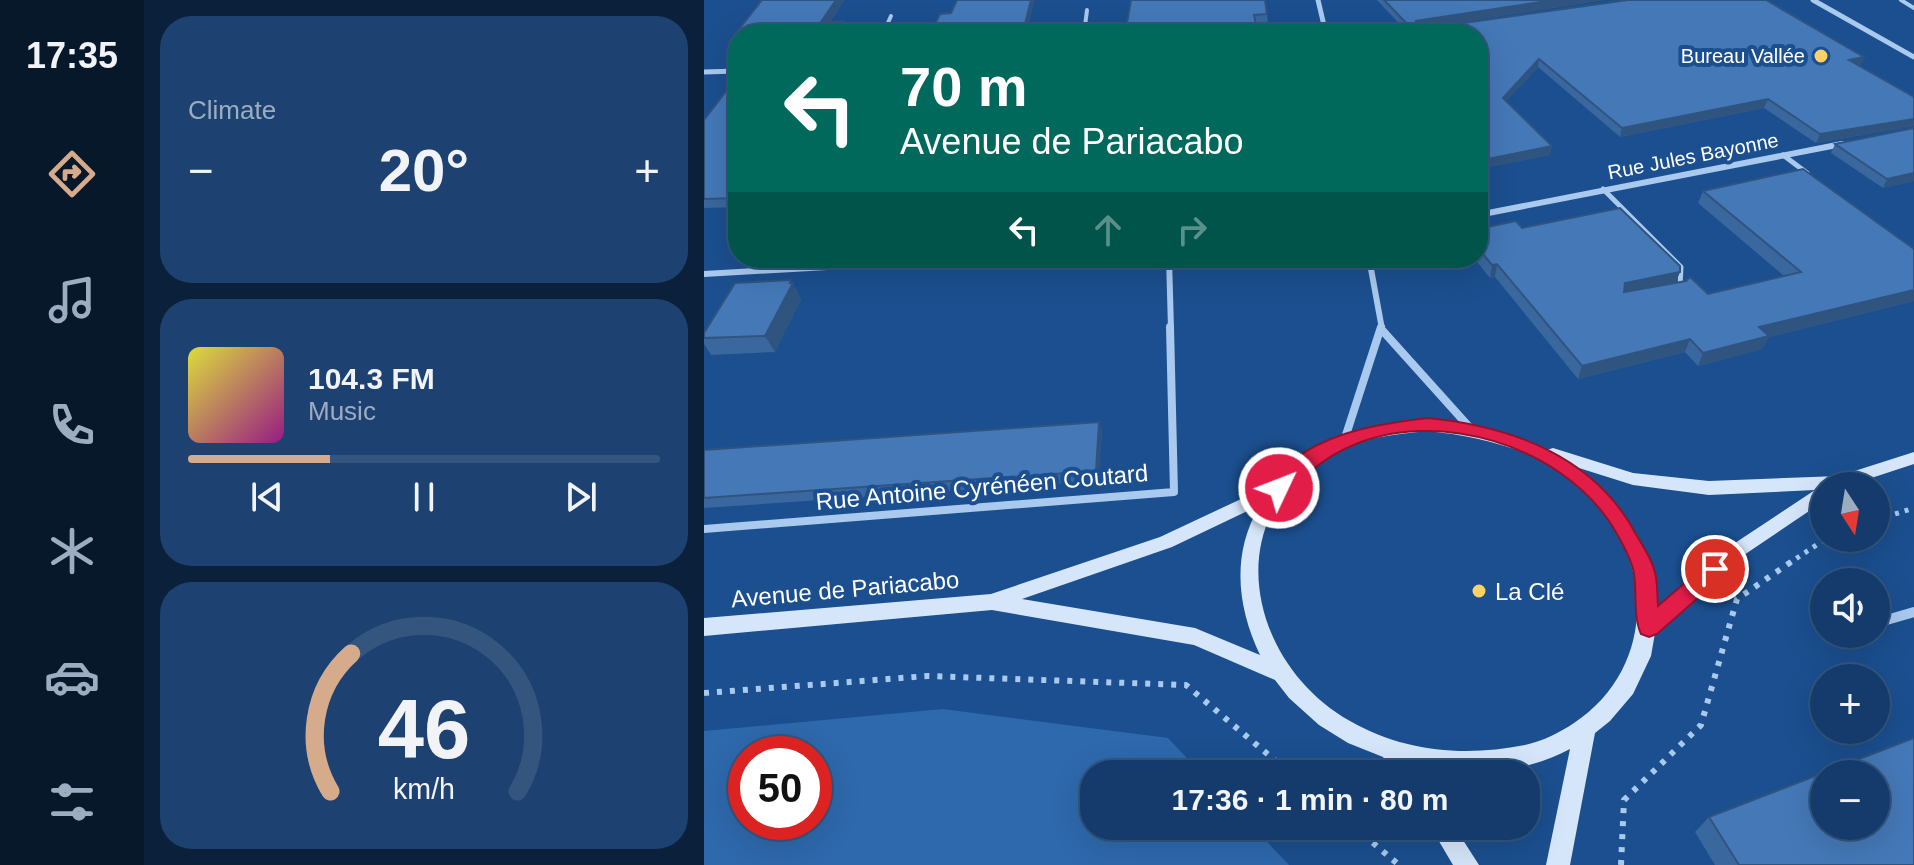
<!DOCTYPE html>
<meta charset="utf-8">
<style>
:root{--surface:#143b6b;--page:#1d4271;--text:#f1f3f6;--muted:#9dadc1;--line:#33557e;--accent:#d6ab8b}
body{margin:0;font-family:Helvetica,sans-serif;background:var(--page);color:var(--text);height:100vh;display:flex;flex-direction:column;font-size:30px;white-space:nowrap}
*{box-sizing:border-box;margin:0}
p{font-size:26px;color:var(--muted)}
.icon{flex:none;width:44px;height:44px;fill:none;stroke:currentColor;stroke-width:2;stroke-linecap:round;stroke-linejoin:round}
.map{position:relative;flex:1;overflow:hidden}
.side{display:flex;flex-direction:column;gap:16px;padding:16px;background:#0b203b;width:560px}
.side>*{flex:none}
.top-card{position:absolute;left:24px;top:24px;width:760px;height:244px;border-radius:32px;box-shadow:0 8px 32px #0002,0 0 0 2px var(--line);background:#00695c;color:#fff;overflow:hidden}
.needle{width:52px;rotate:168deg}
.tools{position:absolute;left:1106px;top:472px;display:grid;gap:16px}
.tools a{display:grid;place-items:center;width:80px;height:80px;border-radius:50%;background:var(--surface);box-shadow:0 8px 32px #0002,0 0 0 2px var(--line);font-size:40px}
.speed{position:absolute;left:24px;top:736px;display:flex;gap:16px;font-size:40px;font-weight:700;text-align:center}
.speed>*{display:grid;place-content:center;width:104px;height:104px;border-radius:50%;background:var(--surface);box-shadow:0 8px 32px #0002,0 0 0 2px var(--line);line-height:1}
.speed .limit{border:12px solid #d22;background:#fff;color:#111}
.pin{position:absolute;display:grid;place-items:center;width:68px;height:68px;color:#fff;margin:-34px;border:4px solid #fff;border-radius:50%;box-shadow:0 2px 8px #0007}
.me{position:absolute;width:88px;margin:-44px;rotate:47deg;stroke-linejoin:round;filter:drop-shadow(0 0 6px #0008)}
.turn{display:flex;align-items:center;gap:28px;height:168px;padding:0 40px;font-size:36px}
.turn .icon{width:104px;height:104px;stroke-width:2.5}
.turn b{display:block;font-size:56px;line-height:68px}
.lanes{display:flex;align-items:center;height:76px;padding:0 40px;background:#0003;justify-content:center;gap:40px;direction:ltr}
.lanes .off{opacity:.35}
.big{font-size:60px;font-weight:700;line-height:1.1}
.side .card{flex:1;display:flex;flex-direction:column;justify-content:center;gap:12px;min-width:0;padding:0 28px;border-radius:32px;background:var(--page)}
.side .dial{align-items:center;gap:0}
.dial svg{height:208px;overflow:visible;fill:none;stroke:var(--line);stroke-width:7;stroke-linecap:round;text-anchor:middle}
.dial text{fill:var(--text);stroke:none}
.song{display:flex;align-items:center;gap:24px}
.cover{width:96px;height:96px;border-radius:12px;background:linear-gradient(135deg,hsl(60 70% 55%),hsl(310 70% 35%))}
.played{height:8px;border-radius:4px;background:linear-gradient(90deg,var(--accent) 30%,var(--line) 30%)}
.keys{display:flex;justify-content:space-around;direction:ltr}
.heat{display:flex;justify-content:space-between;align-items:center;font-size:44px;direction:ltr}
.trip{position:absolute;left:376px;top:760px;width:460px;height:80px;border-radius:32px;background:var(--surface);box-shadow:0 8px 32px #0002,0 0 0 2px var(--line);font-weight:700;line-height:80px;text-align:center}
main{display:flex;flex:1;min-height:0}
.menu{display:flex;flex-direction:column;width:144px;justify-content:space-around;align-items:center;background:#08182b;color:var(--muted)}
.menu .icon{width:56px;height:56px}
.menu .selected{color:var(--accent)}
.menu b{font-size:36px;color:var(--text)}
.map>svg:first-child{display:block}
</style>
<main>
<nav class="menu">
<b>17:35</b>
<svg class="icon selected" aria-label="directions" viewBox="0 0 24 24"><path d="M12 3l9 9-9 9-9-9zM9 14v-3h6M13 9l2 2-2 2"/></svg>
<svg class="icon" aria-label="music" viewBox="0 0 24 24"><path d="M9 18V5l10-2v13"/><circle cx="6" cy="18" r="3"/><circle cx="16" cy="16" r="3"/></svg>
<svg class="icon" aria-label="phone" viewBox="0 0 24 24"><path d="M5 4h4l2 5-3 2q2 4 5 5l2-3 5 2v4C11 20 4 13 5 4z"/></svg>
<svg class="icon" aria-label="climate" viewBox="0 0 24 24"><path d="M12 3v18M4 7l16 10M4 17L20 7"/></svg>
<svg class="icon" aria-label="car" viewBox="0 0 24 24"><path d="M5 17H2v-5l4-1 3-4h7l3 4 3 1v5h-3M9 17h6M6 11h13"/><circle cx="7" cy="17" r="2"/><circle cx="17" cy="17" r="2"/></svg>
<svg class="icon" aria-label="filters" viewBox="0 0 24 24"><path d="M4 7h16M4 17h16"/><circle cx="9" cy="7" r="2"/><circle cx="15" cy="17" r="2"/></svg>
</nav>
<section class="side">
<div class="card"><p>Climate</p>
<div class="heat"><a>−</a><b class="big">20°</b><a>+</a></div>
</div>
<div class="card">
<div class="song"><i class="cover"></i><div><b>104.3 FM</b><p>Music</p></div></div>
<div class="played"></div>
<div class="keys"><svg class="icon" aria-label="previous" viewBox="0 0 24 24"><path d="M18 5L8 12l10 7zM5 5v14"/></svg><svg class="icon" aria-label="pause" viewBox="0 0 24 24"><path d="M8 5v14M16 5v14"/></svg><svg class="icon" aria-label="next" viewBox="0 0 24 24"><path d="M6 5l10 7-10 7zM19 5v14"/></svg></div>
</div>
<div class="card dial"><svg viewBox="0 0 100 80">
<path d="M14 69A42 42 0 1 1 86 69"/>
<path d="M14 69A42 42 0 0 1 22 16" stroke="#d6ab8b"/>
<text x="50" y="56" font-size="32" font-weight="700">46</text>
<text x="50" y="72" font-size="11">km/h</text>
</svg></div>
</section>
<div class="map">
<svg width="1210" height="865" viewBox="0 0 1210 865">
<rect width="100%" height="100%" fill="#1b4f8f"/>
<path fill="#2e69ad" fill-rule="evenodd" d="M239,709L464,738L498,774H390V826H548L585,865H0V731ZM42,754H110V822H42Z"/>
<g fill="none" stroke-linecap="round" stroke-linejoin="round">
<g stroke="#a9c9ee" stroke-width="5" stroke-dasharray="4 6" stroke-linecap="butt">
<path d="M1172,520L1210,508"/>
<path d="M1084,564L1123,538"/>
</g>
<g stroke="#a9c9ee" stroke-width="6" stroke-dasharray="5 8" stroke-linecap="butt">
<path d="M0,693L224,676L482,685L587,774"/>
<path d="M649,826L695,865"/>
<path d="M917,865L920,800L997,725L1033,599L1087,562"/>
</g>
<g stroke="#a9c9ee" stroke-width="4">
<path d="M1197,0L1210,8"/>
<path d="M179,34L187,16"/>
<path d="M380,34L383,10"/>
</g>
<g stroke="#a9c9ee" stroke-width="5">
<path d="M1079,155L1103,173"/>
<path d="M899,189L977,267L976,287"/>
</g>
<g stroke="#a9c9ee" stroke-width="5">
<path d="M614,0L622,34"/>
<path d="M1109,0L1210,57"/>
<path d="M0,72L34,71"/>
<path d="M1134,145L1138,144"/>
</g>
<g stroke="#a9c9ee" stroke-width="6">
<path d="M774,215L1138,144"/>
<path d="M465,258L467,329"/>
<path d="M665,258L678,329"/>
<path d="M0,274L280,258"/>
</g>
<g stroke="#a9c9ee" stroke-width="8">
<path d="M678,330L767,429"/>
<path d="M640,441L677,327"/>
<path d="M0,529L470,492L466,327"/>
</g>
<g stroke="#a9c9ee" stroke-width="10">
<path d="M1172,623L1210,612"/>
<path d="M1130,635L1133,634"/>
</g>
<g fill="#d6e6fa" fill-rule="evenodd">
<path d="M723,419L782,428L843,450L849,448L929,473L1005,481L1135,476L1210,452V464L1143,486H1120V501L1040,555L951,633L947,656L929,694L906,721L891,733L866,865H842L866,749C818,774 763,779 711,766L714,774H690L679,757L644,743L615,725L585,698L571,680L490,645L288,610L0,636V618L287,594L456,537L569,484L597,457L625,441L676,425ZM723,431C785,437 849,454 892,502C952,569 948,671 870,723C855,733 839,741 821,745C761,757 700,752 646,721C541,662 512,508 635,450C662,437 693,434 723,431ZM875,468L929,485L1005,495L1111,490L1028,545L952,609C949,551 920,504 875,468ZM556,505C527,554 533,606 556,655L491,628L318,599L468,547Z"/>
<path d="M726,826H750L775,865H749Z"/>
</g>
</g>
<g fill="#3a679d">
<path d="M58,0H140L126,22L143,29L140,34H34V50H29L25,42Z"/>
<path d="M427,0L563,14L564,24H552Z"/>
<path d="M673,0H900L711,29V30L1160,57L1156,66L1210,97V126L1112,143L1060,108L916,137L834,67L802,101L846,155L774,169V34H705Z"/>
<path d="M34,76V207L0,208V120Z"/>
<path d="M1210,128V181L1179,188L1127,153L1131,144Z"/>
<path d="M999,191L1210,249V301L1065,337L1058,349L994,366L981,352L874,379L791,277L786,278L770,258H774V229L818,228L976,272L971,283L1004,294L1080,276L994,203Z"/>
<path d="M87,280L97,299L71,352L7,355L0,344V333Z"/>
<path d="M398,431L394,481L0,508V450Z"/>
<path d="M1005,817L1210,865H1011L991,832Z"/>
</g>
<g fill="#305480">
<path d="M132,0H140L120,30L117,22Z"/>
<path d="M327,0H331L322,34H321L320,28Z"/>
<path d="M850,0H900L711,29L708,34L712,21Z"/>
<path d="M140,21L143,29L140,34H132Z"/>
<path d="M1160,57L1156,66L1145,60Z"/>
<path d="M835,59L834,67L797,106L799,98Z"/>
<path d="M1064,99L1060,108L916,137L918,128Z"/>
<path d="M1210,119V126L1112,143L1116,134Z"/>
<path d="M848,146L846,155L774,169V161Z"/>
<path d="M1210,173V181L1179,188L1183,179Z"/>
<path d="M793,264L791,277L786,278L788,265Z"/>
<path d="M976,272L971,284L917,296L921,283Z"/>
<path d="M87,280L97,299L71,352L61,336Z"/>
<path d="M1210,290V301L1065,337L1058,349L994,366L999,353L1055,327Z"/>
<path d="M986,339L981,352L874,379L878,366Z"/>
<path d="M395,422L398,431L394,481L392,471Z"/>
</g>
<g fill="#4478b7" stroke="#305480" stroke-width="2" fill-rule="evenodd">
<path d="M58,0H132L117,22L140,21L132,34H34V41L25,42Z"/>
<path d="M253,0H327L320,28L316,27L314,34H226L236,14L247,13Z"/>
<path d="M427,0H561L563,14L550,15L554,34H421Z"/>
<path d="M680,0H850L712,21L708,29Z"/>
<path d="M924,0H1062L1160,57L1145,60L1210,97V119L1116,134L1064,99L918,128L835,59L799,98L848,146L774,161V34H713L709,30Z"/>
<path d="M34,76V198L0,199V120Z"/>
<path d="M1210,128V173L1183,179L1131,144Z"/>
<path d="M1099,169L1210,249V290L1055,327L1065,336L999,353L986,339L878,366L793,264L788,265L774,248V229L812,221L818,228L916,208L976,266V272L921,283L920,292L982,281L986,277L1004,294L1097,272L999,191Z"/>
<path d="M87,280L86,283H89L61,336L0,338V333L31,283Z"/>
<path d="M395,422L392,471L0,498V450Z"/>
<path d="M1210,738V865H1035L1005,817ZM1120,774H1172V826H1120Z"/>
</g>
<path fill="#e11d48" stroke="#92132f" stroke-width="2" d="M723,418C808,426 892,457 933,536C939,546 947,558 950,569C954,580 953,594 954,606L1004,563H1019L1022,569L1019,576L953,634L945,637L937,634C929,616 933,593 930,574C928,559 915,537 907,524C855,445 732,407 645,447C620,458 601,475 582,494H568L565,488C595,436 670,424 723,418Z"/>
<g fill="#ffd166" stroke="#1b4f8f" stroke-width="3">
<circle cx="1117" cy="56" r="8"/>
<circle cx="775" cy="591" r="8"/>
</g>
<g text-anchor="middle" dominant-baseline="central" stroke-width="8" stroke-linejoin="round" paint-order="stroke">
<g font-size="20" fill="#fff" stroke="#1b4f8f" text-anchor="end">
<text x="1101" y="56">Bureau Vallée</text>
</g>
<g font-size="20" fill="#fff" stroke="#1b4f8f">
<text transform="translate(989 156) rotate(-11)">Rue Jules Bayonne</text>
</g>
<g font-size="24" fill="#fff" stroke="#1b4f8f">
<text transform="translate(278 487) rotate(-5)">Rue Antoine Cyrénéen Coutard</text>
<text transform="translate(141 589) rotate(-5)">Avenue de Pariacabo</text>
</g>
<g font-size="24" fill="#fff" stroke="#1b4f8f" text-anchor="start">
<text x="791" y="591">La Clé</text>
</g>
</g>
</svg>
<div class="tools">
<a><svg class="needle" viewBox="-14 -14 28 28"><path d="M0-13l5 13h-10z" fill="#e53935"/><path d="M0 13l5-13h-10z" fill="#9dadc1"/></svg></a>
<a><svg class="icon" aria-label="sound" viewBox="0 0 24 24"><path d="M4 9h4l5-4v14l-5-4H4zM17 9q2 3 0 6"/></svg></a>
<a>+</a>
<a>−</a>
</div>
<div class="speed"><div class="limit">50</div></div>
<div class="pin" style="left:1011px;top:569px;background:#d93025"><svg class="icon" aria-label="arrive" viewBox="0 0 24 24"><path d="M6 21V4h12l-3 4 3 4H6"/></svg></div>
<svg class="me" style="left:575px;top:488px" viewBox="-20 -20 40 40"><circle r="17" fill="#e11d48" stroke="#fff" stroke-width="3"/><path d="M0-11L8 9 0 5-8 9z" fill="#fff"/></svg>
<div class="trip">17:36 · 1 min · 80 m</div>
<div class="top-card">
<div class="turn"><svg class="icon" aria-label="left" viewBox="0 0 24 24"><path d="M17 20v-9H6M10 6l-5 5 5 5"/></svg><div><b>70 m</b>Avenue de Pariacabo</div></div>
<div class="lanes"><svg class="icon" aria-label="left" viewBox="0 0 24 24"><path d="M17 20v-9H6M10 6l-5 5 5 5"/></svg><svg class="icon off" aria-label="ahead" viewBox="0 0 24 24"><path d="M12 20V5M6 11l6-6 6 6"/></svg><svg class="icon off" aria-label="right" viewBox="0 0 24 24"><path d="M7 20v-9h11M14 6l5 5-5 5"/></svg></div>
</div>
</div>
</main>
